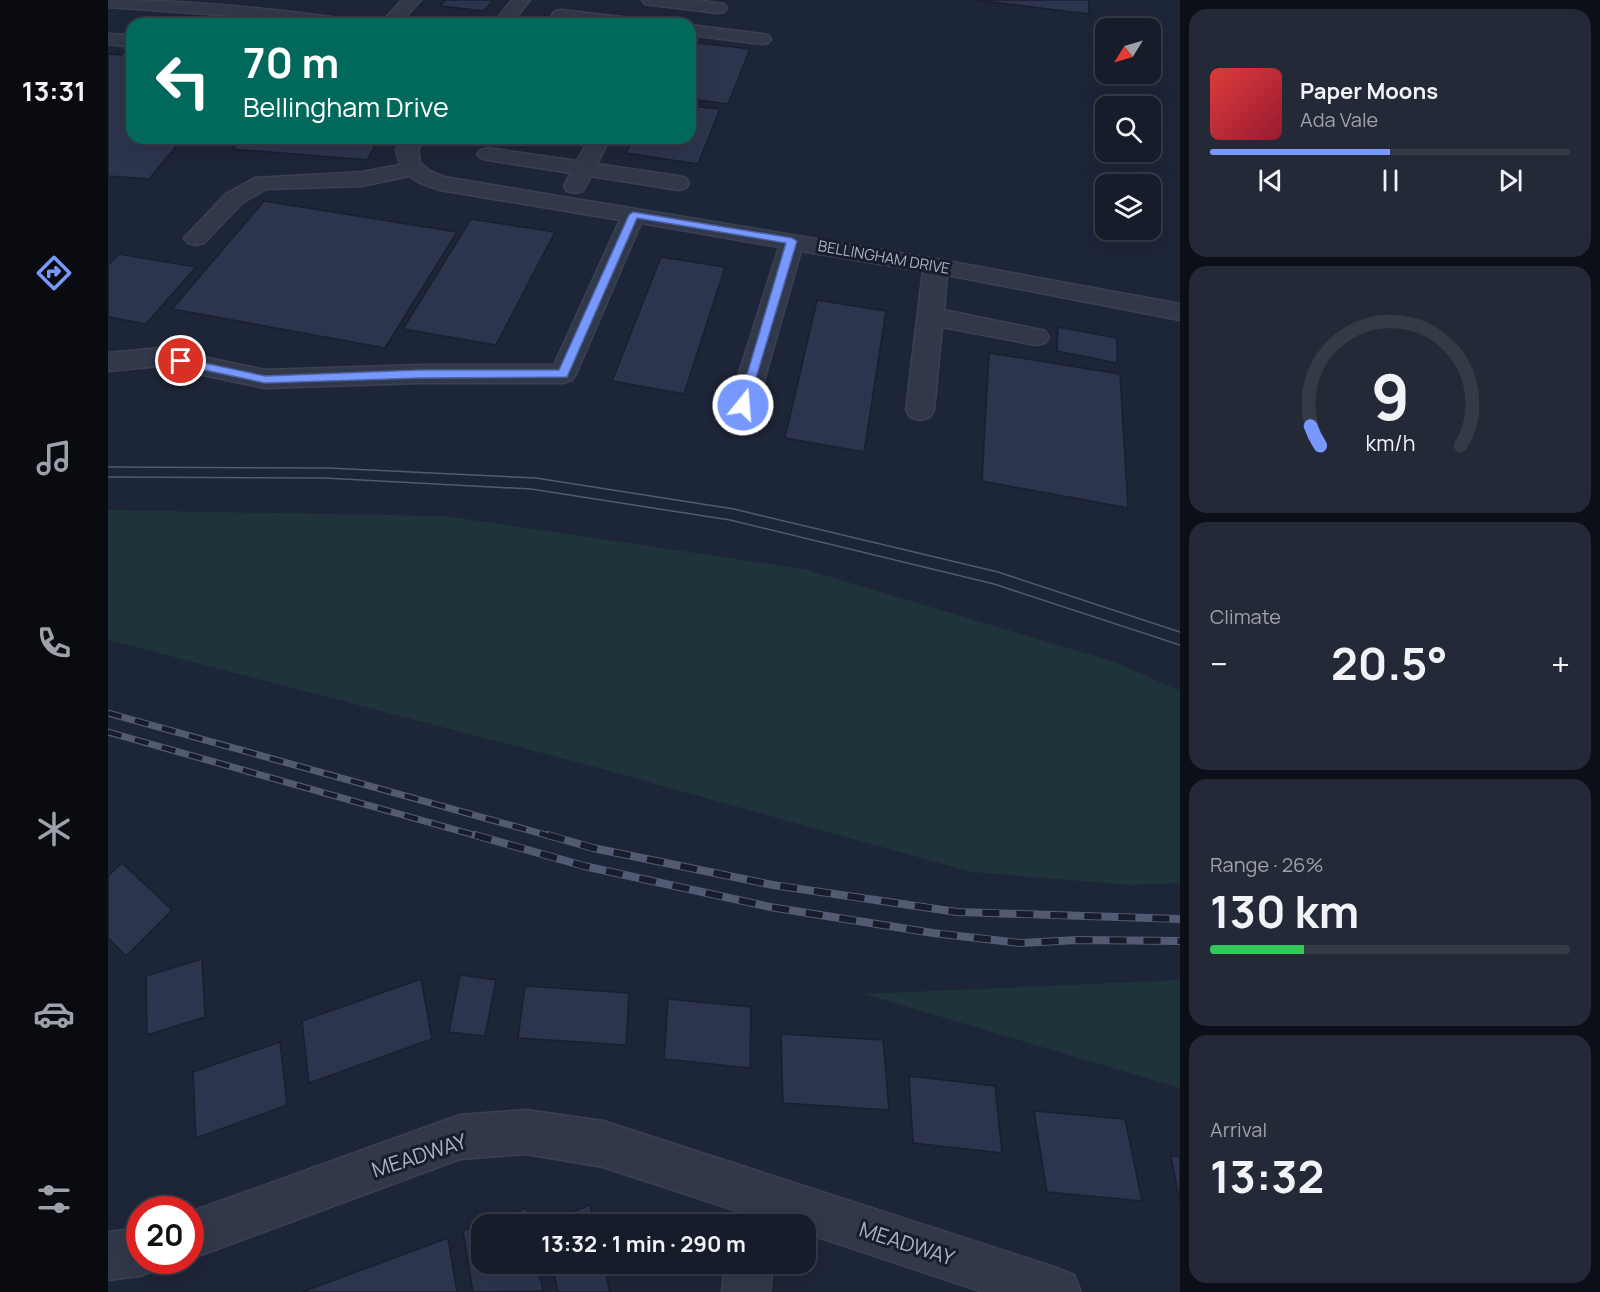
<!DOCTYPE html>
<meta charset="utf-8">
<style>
:root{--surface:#161c2a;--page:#232936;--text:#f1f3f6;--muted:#9ea1a8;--line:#353a47;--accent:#79f}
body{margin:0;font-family:Manrope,sans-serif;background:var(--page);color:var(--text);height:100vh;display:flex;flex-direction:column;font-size:22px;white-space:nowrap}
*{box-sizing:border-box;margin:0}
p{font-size:20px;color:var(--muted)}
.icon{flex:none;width:33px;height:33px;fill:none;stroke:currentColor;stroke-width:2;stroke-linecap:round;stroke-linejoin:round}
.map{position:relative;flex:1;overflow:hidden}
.panel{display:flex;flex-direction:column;gap:9px;padding:9px;background:#0c0f17;width:420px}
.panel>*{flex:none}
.hud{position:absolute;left:18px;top:18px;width:570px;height:126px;border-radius:18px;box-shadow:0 6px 24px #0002,0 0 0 2px var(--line);background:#00695c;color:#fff;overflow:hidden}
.needle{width:39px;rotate:233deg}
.fabs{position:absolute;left:987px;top:18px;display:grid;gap:12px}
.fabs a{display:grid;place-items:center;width:66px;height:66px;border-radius:12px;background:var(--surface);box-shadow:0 6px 24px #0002,0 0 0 2px var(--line);font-size:30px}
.speed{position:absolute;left:18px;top:1196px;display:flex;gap:12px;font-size:30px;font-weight:700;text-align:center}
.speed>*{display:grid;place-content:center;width:78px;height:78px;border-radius:50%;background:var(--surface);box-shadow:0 6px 24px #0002,0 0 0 2px var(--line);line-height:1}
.speed .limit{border:9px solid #d22;background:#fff;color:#111}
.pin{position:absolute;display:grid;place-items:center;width:51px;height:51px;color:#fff;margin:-26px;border:3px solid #fff;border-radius:50%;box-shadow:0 2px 6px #0007}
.me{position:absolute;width:66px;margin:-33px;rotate:17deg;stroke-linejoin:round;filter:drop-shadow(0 0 4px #0008)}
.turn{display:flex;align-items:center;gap:21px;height:126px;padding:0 18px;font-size:27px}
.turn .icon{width:78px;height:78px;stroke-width:2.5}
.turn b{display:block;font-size:42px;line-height:51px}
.big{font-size:45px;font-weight:700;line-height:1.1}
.panel .widget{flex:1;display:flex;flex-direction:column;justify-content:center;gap:9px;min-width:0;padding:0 21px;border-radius:18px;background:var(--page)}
.panel .dial{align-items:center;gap:0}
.dial svg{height:156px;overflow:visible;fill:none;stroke:var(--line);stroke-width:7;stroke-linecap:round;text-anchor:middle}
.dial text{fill:var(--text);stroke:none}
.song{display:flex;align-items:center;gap:18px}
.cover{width:72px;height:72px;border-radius:9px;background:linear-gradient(135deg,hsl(0 70% 55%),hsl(350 70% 35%))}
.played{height:6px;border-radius:3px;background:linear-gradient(90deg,var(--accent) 50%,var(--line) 50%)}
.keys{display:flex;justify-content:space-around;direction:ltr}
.heat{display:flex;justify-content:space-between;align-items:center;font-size:33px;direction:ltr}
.charge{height:9px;border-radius:4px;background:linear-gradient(90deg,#34c759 26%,var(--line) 0)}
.trip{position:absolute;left:363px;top:1214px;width:345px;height:60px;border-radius:18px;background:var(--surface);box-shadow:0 6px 24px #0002,0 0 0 2px var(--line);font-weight:700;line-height:60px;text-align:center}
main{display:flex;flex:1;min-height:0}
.tabs{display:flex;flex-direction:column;width:108px;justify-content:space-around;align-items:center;background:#090b11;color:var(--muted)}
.tabs .icon{width:42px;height:42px}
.tabs .selected{color:var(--accent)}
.tabs b{font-size:27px;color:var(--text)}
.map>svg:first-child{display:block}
</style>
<main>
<nav class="tabs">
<b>13:31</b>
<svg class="icon selected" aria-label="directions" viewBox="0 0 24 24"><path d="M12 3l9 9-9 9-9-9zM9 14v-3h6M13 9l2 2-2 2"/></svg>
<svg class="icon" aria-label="music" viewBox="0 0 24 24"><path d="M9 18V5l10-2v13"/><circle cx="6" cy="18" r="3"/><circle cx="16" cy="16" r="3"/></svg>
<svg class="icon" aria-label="phone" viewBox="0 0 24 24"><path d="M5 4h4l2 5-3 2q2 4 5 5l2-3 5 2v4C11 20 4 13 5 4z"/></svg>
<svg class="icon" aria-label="climate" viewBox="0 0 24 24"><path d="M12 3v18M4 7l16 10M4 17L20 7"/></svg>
<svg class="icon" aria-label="car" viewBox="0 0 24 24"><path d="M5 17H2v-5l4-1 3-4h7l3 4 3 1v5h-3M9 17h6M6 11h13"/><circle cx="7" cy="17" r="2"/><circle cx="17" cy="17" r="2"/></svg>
<svg class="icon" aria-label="filters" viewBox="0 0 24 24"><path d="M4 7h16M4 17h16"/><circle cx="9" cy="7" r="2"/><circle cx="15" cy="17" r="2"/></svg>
</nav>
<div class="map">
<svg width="1072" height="1292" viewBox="0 0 1072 1292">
<rect width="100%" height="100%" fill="#1d2538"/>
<g fill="#1f333a">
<path d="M0,510L337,516L696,569L1007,662L1072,691V883L1021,885L863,872L476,764L0,640Z"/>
<path d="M1072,980V1088L756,994Z"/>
</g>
<g fill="#2c354d" stroke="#191f2f" stroke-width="1.5">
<path d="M337,0H385L376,11L332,6Z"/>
<path d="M867,0H981V14Z"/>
<path d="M582,42L642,49L620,104L582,99Z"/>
<path d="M21,47H24V138H75L41,179L0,176V54L13,55Z"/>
<path d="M582,106L612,109L590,164L518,153L526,138H582Z"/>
<path d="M133,138H271L259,160L125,149Z"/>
<path d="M156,201L349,232L277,348L64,309Z"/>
<path d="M363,219L447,232L388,345L295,329Z"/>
<path d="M11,254L88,267L38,324L0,317V265Z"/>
<path d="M553,257L617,267L576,394L504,381Z"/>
<path d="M709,300L778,311L756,452L677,438Z"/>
<path d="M950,327L1009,338V363L949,351Z"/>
<path d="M881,353L1012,374L1020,508L874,481Z"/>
<path d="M14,863L64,910L18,956L0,938V876Z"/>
<path d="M94,959L97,1017L39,1035L38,976Z"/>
<path d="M352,975L388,980L377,1036L341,1032Z"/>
<path d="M313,979L324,1039L201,1083L194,1021Z"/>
<path d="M417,986L521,993L518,1045L410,1038Z"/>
<path d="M560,999L643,1007L642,1068L556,1059Z"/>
<path d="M673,1034L775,1040L781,1110L675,1103Z"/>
<path d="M172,1042L179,1105L88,1138L85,1072Z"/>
<path d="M801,1076L887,1086L894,1153L805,1143Z"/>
<path d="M926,1111L1017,1119L1034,1201L939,1192Z"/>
<path d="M1063,1156L1072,1157V1204Z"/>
<path d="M482,1205L486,1224H435V1223Z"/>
<path d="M419,1208L422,1224H374Z"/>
<path d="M374,1224V1263H429L435,1291L365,1292L355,1231Z"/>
<path d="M340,1238L349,1292H194Z"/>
<path d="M444,1263H495L502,1292H450Z"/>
</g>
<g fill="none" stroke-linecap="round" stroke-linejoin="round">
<defs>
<g id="minor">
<path d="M0,0C80,0 159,8 238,19L244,20L247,24H198L155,18L0,7Z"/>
<path d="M294,0H313L291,24H272Z"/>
<path d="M404,0H422L403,24H385Z"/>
<path d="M534,0H587L616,4L619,8L616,12L610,13L543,5L537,4Z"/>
<path d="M453,10L531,19L537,20L540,24H485L447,19L444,15L447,11Z"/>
<path d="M582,25L654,34L660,35L663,39L660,43L654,44L582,35Z"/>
<path d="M0,34L24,35V47L0,44Z"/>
<path d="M297,138H317L310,150L312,163L322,171L336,177L828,259L1072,304V320L839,275L836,310L928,329L937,331L941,337L937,343L928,345L834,327L826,410L822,417L812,420L802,417L798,410L815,271L693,251L649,405L645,412L635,415L625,412L621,405L671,247L533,223L468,374L464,380L455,383H312L157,388L52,366L0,371V353L52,348L157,370L312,365H446L512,220L332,190L312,183L301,176L254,186L158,189L134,203L96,243L88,245L80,243L76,238L118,194L147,178L254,172L292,165L288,150Z"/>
<path d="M482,138H502L489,164L570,176L578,178L581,183L578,188L570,190L483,176L475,191L467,193L459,191L456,186L463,173L380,160L373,158L369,154L373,150L380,148L469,161Z"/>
<path d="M418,1110L495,1121L949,1268L966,1275L973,1292H875L698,1233V1224H669L495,1167L418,1154L352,1159L82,1259V1212L352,1115Z"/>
<path d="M32,1228V1260H53L49,1269L32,1276L0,1280V1232Z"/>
<path d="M617,1263H665L662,1292H614Z"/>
</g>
</defs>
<use href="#minor" stroke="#3b4152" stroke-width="3"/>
<use href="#minor" fill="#313849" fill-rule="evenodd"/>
<g stroke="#525b71" stroke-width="1.5">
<path d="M0,467L221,468L428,478L626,509L890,572L1072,632"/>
<path d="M0,477L216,478L423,489L622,520L886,584L1072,645"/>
</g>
<defs>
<g id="rail-far1">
<path d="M0,713L445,837"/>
<path d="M0,732L373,837"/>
</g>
<g id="rail">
<path d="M367,835L476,866L662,907L825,933L913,943L970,940L1072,941"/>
<path d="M440,835L485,848L665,885L849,912L1072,919"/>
</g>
</defs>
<use href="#rail-far1" stroke="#525b71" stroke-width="7"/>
<use href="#rail" stroke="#525b71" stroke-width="8"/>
<use href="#rail-far1" stroke="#171d2d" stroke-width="4.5" stroke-dasharray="14" stroke-linecap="butt"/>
<use href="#rail" stroke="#171d2d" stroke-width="6" stroke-dasharray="17" stroke-linecap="butt"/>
</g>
<path fill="#79f" stroke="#4d63a6" stroke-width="1.5" d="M525,212L684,238L689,241L639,408H631L630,405L678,243L529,218L459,377L312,378L157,383L73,365L67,361L73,358L157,376L312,370H451L521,215Z"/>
<g text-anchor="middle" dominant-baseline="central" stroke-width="6" stroke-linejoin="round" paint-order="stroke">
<g font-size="15" fill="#abb2c6" stroke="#171d2d">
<text transform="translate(776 257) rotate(10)">BELLINGHAM DRIVE</text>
</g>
<g font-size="21" fill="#abb2c6" stroke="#171d2d">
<text transform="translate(311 1155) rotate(-18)">MEADWAY</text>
<text transform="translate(799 1243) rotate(18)">MEADWAY</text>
</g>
</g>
</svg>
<div class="fabs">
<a><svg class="needle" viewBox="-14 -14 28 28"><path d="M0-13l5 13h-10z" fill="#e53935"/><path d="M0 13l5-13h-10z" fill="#9ea1a8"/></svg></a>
<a><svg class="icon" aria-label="search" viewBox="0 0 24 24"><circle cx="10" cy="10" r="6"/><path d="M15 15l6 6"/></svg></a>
<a><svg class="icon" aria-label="layers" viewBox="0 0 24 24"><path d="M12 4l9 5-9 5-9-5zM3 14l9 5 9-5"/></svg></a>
</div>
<div class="speed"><div class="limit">20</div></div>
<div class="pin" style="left:73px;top:361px;background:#d93025"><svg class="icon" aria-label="arrive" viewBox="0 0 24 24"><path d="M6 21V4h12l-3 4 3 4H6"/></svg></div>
<svg class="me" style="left:635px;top:405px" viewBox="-20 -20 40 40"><circle r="17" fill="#79f" stroke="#fff" stroke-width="3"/><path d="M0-11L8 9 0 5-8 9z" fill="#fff"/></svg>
<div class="trip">13:32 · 1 min · 290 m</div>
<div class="hud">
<div class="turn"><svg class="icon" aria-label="left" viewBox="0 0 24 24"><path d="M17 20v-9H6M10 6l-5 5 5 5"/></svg><div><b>70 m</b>Bellingham Drive</div></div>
</div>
</div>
<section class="panel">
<div class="widget">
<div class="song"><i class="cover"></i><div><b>Paper Moons</b><p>Ada Vale</p></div></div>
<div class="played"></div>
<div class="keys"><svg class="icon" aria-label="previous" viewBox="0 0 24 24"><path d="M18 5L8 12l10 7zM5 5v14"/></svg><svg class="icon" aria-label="pause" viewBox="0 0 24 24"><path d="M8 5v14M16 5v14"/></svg><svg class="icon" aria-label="next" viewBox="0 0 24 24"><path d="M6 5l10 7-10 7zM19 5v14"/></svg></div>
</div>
<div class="widget dial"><svg viewBox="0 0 100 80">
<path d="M14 69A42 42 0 1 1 86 69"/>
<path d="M14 69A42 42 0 0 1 9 59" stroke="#79f"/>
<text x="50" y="56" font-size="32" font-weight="700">9</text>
<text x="50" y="72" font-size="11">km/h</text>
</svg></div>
<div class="widget"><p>Climate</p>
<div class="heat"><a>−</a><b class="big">20.5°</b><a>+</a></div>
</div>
<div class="widget"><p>Range · 26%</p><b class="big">130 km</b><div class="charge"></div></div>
<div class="widget"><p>Arrival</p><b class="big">13:32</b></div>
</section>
</main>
